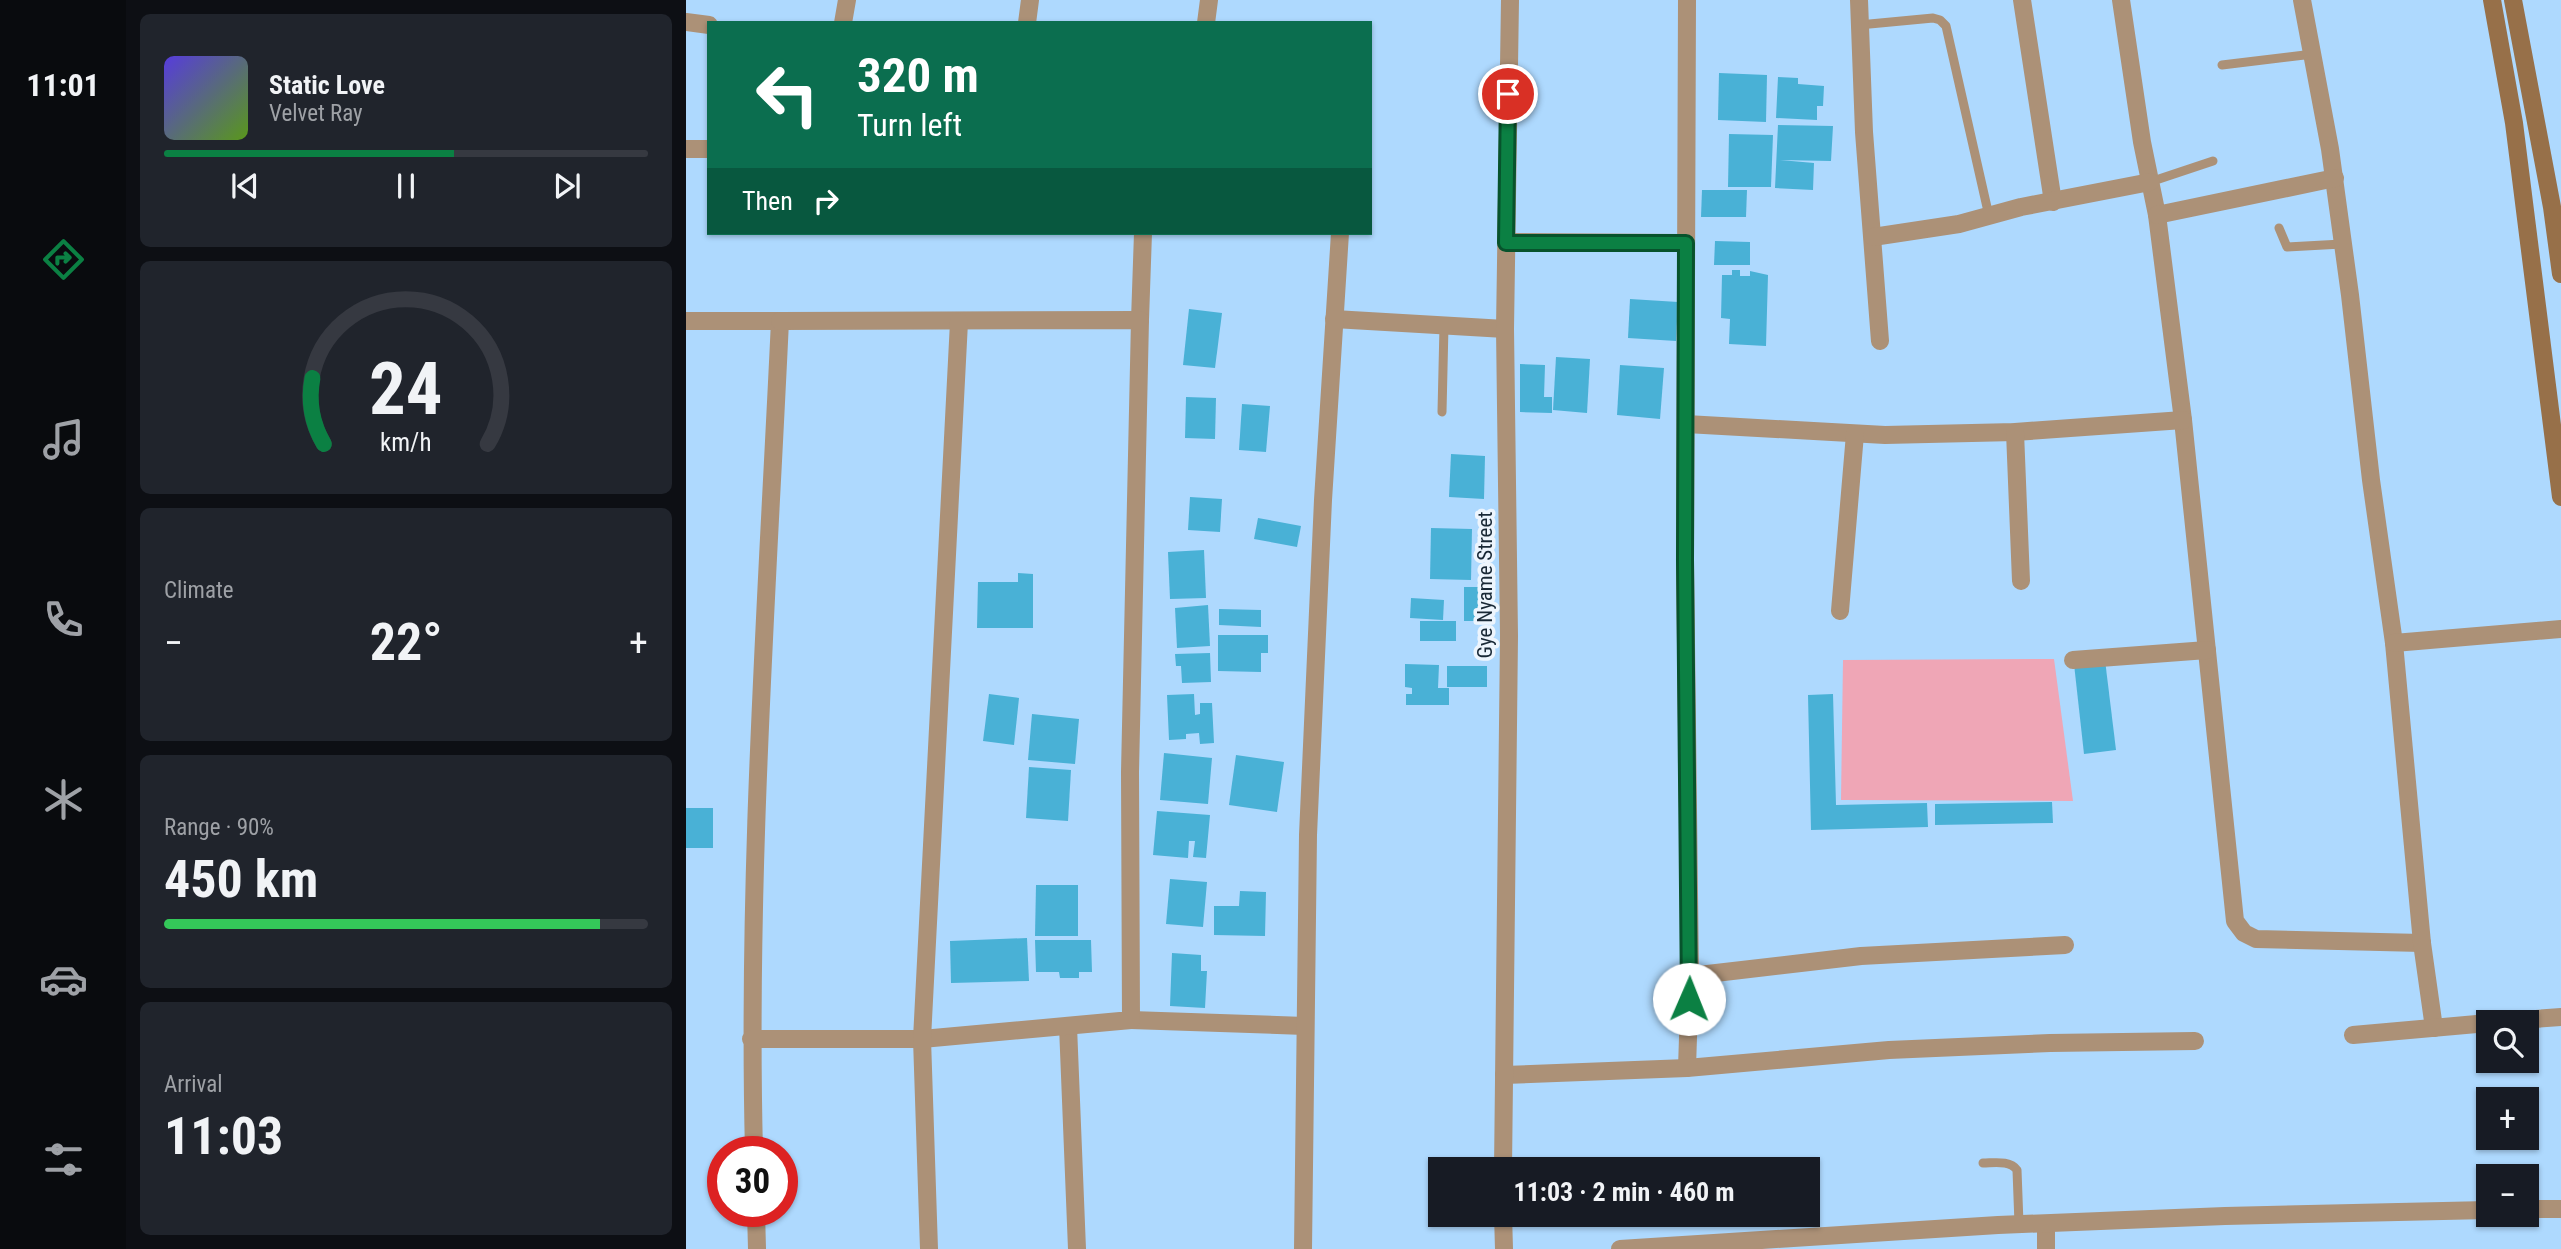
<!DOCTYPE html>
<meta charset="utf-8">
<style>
:root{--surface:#171b24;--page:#20242c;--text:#f1f3f6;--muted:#9ea1a6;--line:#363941;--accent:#0b8043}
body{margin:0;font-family:"Roboto Condensed",sans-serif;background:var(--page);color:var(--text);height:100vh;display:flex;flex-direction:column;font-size:26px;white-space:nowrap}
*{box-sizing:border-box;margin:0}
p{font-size:23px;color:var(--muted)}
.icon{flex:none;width:38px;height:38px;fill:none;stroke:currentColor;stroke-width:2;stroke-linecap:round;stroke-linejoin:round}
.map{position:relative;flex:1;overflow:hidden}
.panel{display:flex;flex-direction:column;gap:14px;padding:14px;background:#0d0f14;width:560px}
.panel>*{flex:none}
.top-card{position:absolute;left:21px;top:21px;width:665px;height:214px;border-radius:0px;box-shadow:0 2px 5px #0004;background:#0b6e4f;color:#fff;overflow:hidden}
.controls{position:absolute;left:1790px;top:1010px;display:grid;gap:14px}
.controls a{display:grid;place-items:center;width:63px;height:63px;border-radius:0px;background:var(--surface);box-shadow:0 2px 5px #0004;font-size:35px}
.speed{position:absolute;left:21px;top:1136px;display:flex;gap:14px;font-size:35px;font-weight:700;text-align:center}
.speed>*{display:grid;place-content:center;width:91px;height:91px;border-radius:50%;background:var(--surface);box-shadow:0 2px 5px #0004;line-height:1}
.speed .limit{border:10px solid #d22;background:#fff;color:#111}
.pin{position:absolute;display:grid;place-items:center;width:60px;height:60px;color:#fff;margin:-30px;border:4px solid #fff;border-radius:50%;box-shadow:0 2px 7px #0007}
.me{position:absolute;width:77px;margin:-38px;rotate:1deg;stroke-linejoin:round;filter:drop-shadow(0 0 5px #0008)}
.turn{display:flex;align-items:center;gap:24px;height:147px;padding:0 35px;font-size:32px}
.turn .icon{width:91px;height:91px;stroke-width:2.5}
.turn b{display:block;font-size:49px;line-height:60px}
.then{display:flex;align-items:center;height:66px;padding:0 35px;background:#0003;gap:14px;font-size:26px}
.big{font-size:52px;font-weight:700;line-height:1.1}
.panel .card{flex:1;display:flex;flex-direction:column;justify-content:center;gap:10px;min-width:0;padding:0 24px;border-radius:10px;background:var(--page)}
.panel .dial{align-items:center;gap:0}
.dial svg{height:182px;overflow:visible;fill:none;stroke:var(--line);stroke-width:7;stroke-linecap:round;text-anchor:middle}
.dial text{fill:var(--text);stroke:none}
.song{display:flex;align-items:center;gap:21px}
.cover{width:84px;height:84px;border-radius:10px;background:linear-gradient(135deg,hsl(250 70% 55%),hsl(90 70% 35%))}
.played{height:7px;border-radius:4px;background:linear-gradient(90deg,var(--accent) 60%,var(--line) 60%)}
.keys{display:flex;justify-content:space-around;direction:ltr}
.heat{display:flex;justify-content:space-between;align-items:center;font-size:38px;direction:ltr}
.charge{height:10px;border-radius:5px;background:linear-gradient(90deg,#34c759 90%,var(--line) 0)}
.trip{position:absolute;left:742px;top:1157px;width:392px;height:70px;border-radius:0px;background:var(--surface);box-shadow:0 2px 5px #0004;font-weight:700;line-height:70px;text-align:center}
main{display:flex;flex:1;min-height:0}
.tab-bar{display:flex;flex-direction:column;width:126px;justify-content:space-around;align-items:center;background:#090b0e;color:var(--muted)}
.tab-bar .icon{width:49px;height:49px}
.tab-bar .active{color:var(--accent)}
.tab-bar b{font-size:32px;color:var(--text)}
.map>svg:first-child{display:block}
</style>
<main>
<nav class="tab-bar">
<b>11:01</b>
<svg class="icon active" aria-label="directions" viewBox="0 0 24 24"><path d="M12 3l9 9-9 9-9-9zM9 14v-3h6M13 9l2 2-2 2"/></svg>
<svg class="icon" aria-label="music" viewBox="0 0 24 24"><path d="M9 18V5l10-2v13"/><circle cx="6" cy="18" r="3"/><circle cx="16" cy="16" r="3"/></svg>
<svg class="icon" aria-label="phone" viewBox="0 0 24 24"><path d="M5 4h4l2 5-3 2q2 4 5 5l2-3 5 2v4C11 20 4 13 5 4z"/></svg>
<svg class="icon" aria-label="climate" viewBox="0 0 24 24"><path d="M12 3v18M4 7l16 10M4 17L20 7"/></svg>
<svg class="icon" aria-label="car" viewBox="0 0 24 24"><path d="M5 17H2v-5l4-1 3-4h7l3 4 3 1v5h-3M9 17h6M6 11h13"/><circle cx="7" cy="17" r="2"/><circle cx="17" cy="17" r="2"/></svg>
<svg class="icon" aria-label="filters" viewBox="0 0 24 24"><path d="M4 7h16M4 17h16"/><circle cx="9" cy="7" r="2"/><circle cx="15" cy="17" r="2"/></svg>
</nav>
<section class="panel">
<div class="card">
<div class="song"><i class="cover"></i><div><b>Static Love</b><p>Velvet Ray</p></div></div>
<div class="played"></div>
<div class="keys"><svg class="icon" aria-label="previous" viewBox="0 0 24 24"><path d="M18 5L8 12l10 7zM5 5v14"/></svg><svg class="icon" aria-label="pause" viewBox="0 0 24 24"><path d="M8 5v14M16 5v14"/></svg><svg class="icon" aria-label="next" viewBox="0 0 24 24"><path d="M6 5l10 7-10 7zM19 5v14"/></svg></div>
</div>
<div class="card dial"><svg viewBox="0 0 100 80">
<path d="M14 69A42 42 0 1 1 86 69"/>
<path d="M14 69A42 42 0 0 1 9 40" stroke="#0b8043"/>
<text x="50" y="56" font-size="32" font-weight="700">24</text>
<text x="50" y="72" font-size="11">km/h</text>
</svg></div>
<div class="card"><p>Climate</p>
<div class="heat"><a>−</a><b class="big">22°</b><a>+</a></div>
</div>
<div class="card"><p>Range · 90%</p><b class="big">450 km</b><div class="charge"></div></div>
<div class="card"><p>Arrival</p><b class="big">11:03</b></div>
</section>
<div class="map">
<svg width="1875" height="1249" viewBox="0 0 1875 1249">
<rect width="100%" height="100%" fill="#aed9fe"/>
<path fill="#efa6b6" d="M1368,659L1387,801L1155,800L1157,660Z"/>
<g fill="#49b1d6">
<path d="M1033,73L1081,75L1080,122L1032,120Z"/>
<path d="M1092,77L1112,78V84L1138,86L1137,106H1131V120L1090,118Z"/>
<path d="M1092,125L1147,126L1145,161L1094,160L1128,163L1127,190L1089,188Z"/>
<path d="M1043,134L1087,135L1085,187H1042Z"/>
<path d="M1016,190H1061L1060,217H1015Z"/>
<path d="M1029,241L1064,242V265H1028Z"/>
<path d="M1046,270H1054V276H1064V271L1082,275L1080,346L1043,344L1044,319L1035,318L1036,275H1046Z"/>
<path d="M944,299L992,302L990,341L942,338Z"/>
<path d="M503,309L536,313L529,368L497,365Z"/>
<path d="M870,357L904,359L901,413L867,410Z"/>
<path d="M834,364L859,365L858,397H866V413L834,412Z"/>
<path d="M934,365L978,368L974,419L931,415Z"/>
<path d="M500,397L530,398L529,439L499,438Z"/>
<path d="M556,404L584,406L580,452L553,450Z"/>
<path d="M765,454L799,456L798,499L763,497Z"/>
<path d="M504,497L536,499L534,532L502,530Z"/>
<path d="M572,518L615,526L611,547L568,539Z"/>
<path d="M745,528L786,529L785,580L744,579Z"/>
<path d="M518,550L520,598L484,599L482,552Z"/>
<path d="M332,573L347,574V628H291L292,582H332Z"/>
<path d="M778,587H800L801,621H778Z"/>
<path d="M725,598L758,600L757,620L724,618Z"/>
<path d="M522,605L524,646L491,648L489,608Z"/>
<path d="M533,609L575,610V627L533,625Z"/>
<rect x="734" y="621" width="36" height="20"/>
<path d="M532,635H582V653H575V672L532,671Z"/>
<path d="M524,653L525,682L496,683L495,666H490L489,654Z"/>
<path d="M1419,660L1430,750L1398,754L1388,664Z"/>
<path d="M719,664L753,665L752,688H763V705H720V694H726V688L719,687Z"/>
<rect x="761" y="666" width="40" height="21"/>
<path d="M303,694L333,698L328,745L297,741Z"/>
<path d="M508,694L509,715L514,714V703H526L528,743L514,744L513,733L500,734V739L483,740L481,695Z"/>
<path d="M1147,694L1150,805L1241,803L1242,827L1125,830L1122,695Z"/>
<path d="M346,714L393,719L389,764L342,760Z"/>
<path d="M478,753L526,758L522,804L474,800Z"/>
<path d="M550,755L598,762L591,812L543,805Z"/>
<path d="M343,767L385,770L382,821L340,818Z"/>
<path d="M1366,802L1367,823L1249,825V804Z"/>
<rect x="0" y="808" width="27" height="40"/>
<path d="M471,811L524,815L520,858L507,857L509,841H503L502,858L467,855Z"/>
<path d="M484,879L521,882L517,927L480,924Z"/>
<path d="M350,885H392V936H349Z"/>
<path d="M554,891L580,892L579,936L528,935V906H553Z"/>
<path d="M341,938L343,981L265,983L264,941Z"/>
<path d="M349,940H405L406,972H393V978H374L373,972H350Z"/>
<path d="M486,953L515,955V971H521L519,1008L484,1006Z"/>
</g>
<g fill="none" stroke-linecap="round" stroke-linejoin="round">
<g stroke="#ac9177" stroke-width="9">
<path d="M1173,25L1247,18L1254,20L1260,26L1303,216"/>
<path d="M1536,65L1627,54"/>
<path d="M1464,182L1527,161"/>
<path d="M1593,228L1601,247L1656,244"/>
<path d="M756,412L758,326"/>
<path d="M1297,1163C1308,1163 1324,1160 1331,1170L1333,1224"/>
</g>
<g stroke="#ac9177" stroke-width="18">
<path d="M1001,0L999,560L1004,976L1001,1068"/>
<path d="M1173,0L1178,132L1194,341"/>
<path d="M1336,0L1367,202"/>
<path d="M1435,0L1456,142L1471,215L1497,420L1549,921L1558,933L1570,939L1736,943"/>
<path d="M1616,0L1644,149L1664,295L1685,480L1708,643L1736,943L1748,1028"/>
<path d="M0,22L23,25"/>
<path d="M157,23L161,0"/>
<path d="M341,23L344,0"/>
<path d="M520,23L523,0"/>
<path d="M0,149H23"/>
<path d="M1471,215L1649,178"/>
<path d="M1187,237L1273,224L1335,207L1464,182"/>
<path d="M820,242L1000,243"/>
<path d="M648,319L819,329"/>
<path d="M454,320L457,233"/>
<path d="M0,321H94C81,598 61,875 68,1152"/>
<path d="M1000,424L1199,435L1329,432L1497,420"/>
<path d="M1329,432L1335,581"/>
<path d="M1154,611L1169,434"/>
<path d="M1708,643L1875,629"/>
<path d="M1387,660L1521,650"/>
<path d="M1004,976L1175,956L1379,945"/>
<path d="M445,1020L619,1026"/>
<path d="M1809,1022L1875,1017"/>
<path d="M382,1026L391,1249"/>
<path d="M1667,1035L1802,1023"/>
<path d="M65,1039H236L445,1020L444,772L454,320L94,321"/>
<path d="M818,1075L1001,1068L1203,1050L1364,1043L1509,1041"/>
<path d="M817,1169L823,636L819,329L824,0"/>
<path d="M1841,1209H1875"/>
<path d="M70,1211L71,1249"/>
<path d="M817,1214L818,1249"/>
<path d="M1360,1224V1249"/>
<path d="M243,1249L236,1039L273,322"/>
<path d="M617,1249L622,835L637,500L654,233"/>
<path d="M934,1249L1312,1225L1539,1216L1802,1210"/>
</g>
<g stroke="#977049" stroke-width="18">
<path d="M1806,0L1828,123L1875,497"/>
<path d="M1827,0L1866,207L1875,274"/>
</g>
</g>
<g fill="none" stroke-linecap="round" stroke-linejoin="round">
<defs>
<path id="route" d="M822,94L820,243H1000L999,560L1003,999"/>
</defs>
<use href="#route" stroke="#07532c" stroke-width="18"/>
<use href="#route" stroke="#0b8043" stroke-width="12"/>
</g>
<g text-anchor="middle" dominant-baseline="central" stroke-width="7" stroke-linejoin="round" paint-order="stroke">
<g font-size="21" fill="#182836" stroke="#edf5fd">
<text transform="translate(799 585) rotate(-90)">Gye Nyame Street</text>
</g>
</g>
</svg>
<div class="controls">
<a><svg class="icon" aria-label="search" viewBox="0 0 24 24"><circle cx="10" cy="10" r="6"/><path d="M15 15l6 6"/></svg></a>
<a>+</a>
<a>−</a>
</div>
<div class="speed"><div class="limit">30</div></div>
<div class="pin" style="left:822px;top:94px;background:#d93025"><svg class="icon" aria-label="arrive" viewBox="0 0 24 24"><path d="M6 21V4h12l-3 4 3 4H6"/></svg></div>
<svg class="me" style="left:1003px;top:999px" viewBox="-20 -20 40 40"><circle r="19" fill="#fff"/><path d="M0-13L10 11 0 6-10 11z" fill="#0b8043"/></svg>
<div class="trip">11:03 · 2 min · 460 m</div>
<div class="top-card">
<div class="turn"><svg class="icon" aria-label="left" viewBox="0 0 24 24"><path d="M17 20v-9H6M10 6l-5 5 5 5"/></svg><div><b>320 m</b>Turn left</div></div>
<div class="then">Then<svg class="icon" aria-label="right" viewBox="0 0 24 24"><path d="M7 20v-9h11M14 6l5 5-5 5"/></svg></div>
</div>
</div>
</main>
